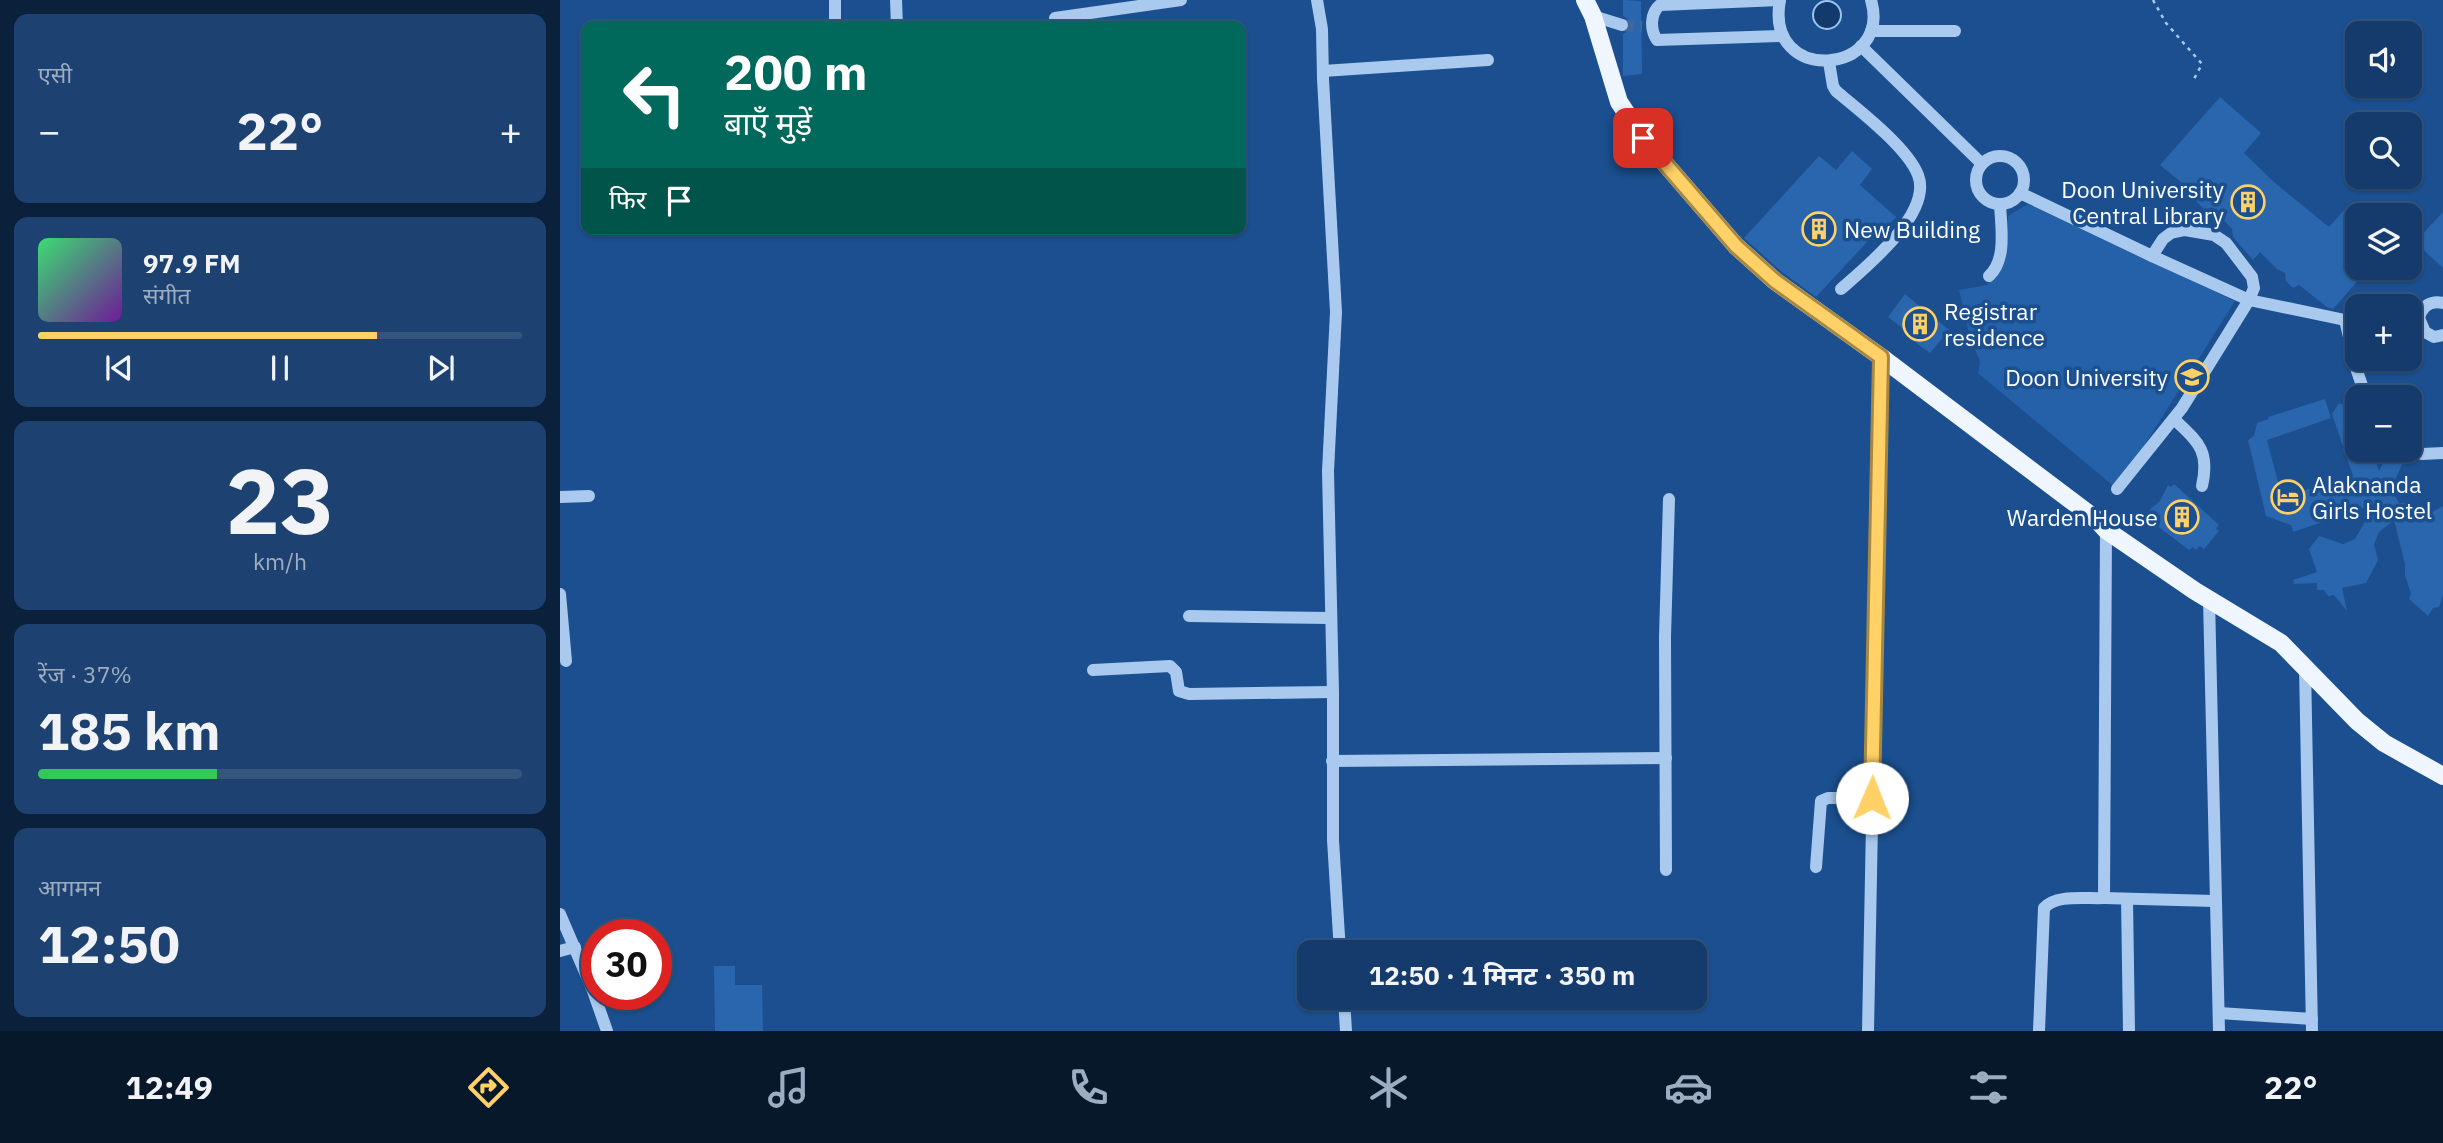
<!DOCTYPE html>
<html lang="hi">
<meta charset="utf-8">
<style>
:root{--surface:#143b6b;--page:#1d4271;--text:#f1f3f6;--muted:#9dadc1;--line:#33557e;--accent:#ffd166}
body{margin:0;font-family:"IBM Plex Sans","Noto Sans Devanagari",sans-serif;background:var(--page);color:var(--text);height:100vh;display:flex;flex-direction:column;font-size:26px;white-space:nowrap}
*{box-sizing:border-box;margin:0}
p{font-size:23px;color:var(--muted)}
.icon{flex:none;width:38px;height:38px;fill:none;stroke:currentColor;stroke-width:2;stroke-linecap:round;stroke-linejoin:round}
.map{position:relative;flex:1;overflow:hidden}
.drawer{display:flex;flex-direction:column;gap:14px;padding:14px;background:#0b203b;width:560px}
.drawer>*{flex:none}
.banner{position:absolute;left:21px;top:21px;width:665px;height:214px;border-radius:14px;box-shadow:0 2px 5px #0004,0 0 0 2px var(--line);background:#00695c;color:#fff;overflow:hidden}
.controls{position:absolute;left:1785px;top:21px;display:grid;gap:14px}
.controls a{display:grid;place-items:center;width:77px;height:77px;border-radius:14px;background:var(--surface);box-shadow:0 2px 5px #0004,0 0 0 2px var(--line);font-size:35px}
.speed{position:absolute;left:21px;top:919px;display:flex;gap:14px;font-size:35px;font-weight:700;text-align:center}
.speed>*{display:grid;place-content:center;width:91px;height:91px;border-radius:50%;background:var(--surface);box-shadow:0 2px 5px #0004,0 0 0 2px var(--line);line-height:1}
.speed .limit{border:10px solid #d22;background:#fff;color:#111}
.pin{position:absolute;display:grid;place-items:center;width:60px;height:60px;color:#fff;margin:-30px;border-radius:14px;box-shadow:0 4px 10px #0006}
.me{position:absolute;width:77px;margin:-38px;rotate:1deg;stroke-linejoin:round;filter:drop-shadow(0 0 5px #0008)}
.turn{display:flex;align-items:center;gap:24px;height:147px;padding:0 28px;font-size:32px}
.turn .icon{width:91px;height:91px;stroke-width:2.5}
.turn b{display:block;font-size:49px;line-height:60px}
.then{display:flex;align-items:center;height:66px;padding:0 28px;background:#0003;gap:14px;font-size:26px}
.big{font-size:52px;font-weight:700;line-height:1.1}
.drawer .widget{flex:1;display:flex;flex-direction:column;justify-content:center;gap:10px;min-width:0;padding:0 24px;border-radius:14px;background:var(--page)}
.drawer .dial{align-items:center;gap:0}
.dial b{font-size:91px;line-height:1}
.song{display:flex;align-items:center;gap:21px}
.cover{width:84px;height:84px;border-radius:10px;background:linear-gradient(135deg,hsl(140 70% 55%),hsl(280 70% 35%))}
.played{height:7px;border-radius:4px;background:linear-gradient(90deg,var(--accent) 70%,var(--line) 70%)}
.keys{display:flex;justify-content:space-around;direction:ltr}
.heat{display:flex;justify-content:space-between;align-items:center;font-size:38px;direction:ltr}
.charge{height:10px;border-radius:5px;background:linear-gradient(90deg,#34c759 37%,var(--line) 0)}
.trip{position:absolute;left:737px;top:940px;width:410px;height:70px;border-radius:14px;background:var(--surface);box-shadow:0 2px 5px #0004,0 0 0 2px var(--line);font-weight:700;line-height:70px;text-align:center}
.dock{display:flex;height:112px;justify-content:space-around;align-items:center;background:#08182b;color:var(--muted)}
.dock .icon{width:49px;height:49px}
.dock .active{color:var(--accent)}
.dock b{font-size:32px;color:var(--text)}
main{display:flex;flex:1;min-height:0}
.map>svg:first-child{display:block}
</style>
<main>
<section class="drawer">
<div class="widget"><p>एसी</p>
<div class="heat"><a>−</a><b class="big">22°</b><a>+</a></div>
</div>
<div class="widget">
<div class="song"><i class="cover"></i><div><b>97.9 FM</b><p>संगीत</p></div></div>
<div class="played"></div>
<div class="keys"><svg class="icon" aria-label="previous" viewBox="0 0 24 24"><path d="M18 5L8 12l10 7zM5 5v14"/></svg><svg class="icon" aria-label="pause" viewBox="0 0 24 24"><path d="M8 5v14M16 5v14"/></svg><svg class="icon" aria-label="next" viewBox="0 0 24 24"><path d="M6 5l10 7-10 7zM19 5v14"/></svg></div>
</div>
<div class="widget dial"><b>23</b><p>km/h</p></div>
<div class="widget"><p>रेंज · 37%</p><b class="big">185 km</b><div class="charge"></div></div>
<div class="widget"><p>आगमन</p><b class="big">12:50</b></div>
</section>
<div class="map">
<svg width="1883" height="1031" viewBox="0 0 1883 1031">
<rect width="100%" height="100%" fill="#1b4f8f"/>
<path fill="#2461a8" d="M1468,204L1675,301L1557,489L1418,373L1420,362L1409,333L1399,290L1427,285L1445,263L1448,216Z"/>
<circle fill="#123a6d" stroke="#9cc4f0" stroke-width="2" cx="1267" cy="15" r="14"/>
<g fill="#2a66ad">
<path d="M1063,0L1081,1L1082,74L1063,76V34L1068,31L1071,24L1068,19L1063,16Z"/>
<path d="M1660,97L1701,133L1684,153L1715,183L1769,227L1786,208L1797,217V268H1809L1773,309L1767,307L1739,285L1733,288L1726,281L1725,273L1717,269L1700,252L1693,260L1673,237L1672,229L1651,207L1646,211L1632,197L1633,192L1600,165Z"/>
<path d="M1292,151L1312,169L1300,185L1336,217L1315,240H1309L1256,297L1222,272L1184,238L1259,156L1276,170Z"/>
<path d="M1883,212V268L1855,242Z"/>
<path d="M1345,294L1389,330L1370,353L1352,340L1361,326L1342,328L1328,317Z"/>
<path d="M1765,399L1771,418L1707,440L1722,497L1793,476L1772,414L1779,403L1797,410V450H1812L1819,471L1828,452L1844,460L1831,489L1839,503H1850L1855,516L1872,512L1883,506V595L1879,607L1873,608L1868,616L1849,599L1851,594L1845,575V564L1834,520L1819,532L1814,544L1818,560L1806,583L1782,588L1787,611L1774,595L1768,596L1764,590H1757V583L1734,584L1733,580L1757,572L1749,549L1759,536L1783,544L1795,539L1815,504L1733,532L1731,525L1706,516L1688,440L1694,436L1697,423L1709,419L1708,417Z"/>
<path d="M1614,484L1659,525L1656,528L1659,531L1644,549L1640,546L1636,550L1633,547L1629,550L1596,525L1589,510L1600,501L1608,485L1611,487Z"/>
<path d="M154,966H175V985H202L203,1031H155Z"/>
</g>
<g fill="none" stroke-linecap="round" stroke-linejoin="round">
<path stroke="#3d69a0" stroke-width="12" stroke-dasharray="12 6" stroke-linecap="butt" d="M1062,25L1082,27"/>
<path stroke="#a9c9ee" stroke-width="2.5" stroke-dasharray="3.5 5" stroke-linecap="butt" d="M1593,0L1606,23L1642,64L1634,79"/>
<g stroke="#a9c9ee" stroke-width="12">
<path d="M275,0V26"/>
<path d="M336,0L337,26"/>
<path d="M757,0L762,29L763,79L776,312L768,471L773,692V840L780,952"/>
<path d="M1220,0L1100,5C1090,13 1090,30 1097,40L1223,36"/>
<path d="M1220,0C1204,86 1333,75 1311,0"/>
<path d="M1033,16L1062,25"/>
<path d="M495,18L621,0"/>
<path d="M1311,31H1395"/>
<path d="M1301,46L1422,164"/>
<path d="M1269,62L1273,86L1276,91C1299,110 1348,148 1358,175C1373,213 1306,267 1281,289"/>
<path d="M763,71L928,60"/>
<circle cx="1440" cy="180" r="24"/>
<path d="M1460,193L1592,256L1689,300L1785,320L1797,319"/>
<path d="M1429,276C1447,260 1441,227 1440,204"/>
<path d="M1883,303C1871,300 1862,306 1859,318L1865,332L1874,337L1883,335"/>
<path d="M1785,320L1797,371L1806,397"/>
<path d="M1614,419C1638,442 1650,450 1642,486"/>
<path d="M1845,450L1862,454L1883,453"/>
<path d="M1557,489L1622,408L1689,300L1694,288L1692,277L1666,243L1654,235L1625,230L1611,233L1603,239L1592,256"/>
<path d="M0,497L29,496"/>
<path d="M0,594L6,661"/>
<path d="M1649,599L1659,1031"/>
<path d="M629,616L770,618"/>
<path d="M1745,666L1752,1031"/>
<path d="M533,670L610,666L616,672L619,691L629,694L773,692"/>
<path d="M772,761L1106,758"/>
<path d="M1256,867L1261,801L1268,798H1312"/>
<path d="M1106,870L1105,637L1109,499"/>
<path d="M1544,898L1654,901"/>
<path d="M1567,899L1569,1031"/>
<path d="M0,914L33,991L47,1031"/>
<path d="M0,951L15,947"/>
<path d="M784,998L786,1031"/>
<path d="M1659,1013L1752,1019"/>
<path d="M1308,1031L1321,357"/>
<path d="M1479,1031L1484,908C1496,894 1526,899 1544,898L1546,530"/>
</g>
<path stroke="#f0f6ff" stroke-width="18" d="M1025,0L1033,16L1059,102L1083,138L1176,246L1215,281L1321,357L1537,520L1546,530L1635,591L1721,643L1797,721L1824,743L1883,776"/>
</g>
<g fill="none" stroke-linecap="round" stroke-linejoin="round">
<defs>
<path id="route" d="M1083,138L1176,246L1215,281L1321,357L1312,798"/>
</defs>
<use href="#route" stroke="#a68842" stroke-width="18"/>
<use href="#route" stroke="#ffd166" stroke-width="12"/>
</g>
<defs>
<symbol id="building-ring" viewBox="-11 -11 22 22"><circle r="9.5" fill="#1b4f8f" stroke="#ffd166" stroke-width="1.5"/><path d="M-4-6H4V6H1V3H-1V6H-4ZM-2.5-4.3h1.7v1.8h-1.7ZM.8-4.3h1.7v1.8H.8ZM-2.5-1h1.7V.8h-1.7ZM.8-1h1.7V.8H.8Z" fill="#ffd166"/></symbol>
<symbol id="university-ring" viewBox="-11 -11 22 22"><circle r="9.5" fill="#1b4f8f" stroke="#ffd166" stroke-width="1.5"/><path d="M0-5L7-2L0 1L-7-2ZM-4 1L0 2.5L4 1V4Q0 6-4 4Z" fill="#ffd166"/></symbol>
<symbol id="hotel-ring" viewBox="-11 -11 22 22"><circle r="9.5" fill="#1b4f8f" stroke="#ffd166" stroke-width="1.5"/><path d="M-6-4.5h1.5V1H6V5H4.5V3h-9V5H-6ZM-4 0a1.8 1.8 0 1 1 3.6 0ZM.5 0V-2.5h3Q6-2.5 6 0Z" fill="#ffd166"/></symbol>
</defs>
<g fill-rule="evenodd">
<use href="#building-ring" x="1669" y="183" width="38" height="38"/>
<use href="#building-ring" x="1240" y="210" width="38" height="38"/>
<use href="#building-ring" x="1341" y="305" width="38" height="38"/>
<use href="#university-ring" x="1613" y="358" width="38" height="38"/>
<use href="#hotel-ring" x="1709" y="478" width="38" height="38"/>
<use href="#building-ring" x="1603" y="498" width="38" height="38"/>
</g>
<g text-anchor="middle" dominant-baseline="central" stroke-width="7" stroke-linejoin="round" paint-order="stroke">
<g font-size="23" fill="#fff" stroke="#1b4f8f" text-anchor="end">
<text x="1664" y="189">Doon University<tspan x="1664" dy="26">Central Library</tspan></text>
<text x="1284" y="229" text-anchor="start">New Building</text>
<text x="1384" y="311" text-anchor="start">Registrar<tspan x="1384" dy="26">residence</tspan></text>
<text x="1608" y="377">Doon University</text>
<text x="1752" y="484" text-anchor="start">Alaknanda<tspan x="1752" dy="26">Girls Hostel</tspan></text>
<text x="1598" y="517">Warden House</text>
</g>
</g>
</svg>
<div class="controls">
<a><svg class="icon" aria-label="sound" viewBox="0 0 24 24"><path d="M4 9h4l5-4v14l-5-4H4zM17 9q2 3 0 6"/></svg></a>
<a><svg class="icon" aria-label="search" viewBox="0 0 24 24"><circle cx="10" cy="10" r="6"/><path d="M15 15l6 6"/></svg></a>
<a><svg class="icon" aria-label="layers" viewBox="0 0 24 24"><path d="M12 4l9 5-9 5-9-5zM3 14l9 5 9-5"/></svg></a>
<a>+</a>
<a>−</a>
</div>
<div class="speed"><div class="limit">30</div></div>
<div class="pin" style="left:1083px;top:138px;background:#d93025"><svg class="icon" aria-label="arrive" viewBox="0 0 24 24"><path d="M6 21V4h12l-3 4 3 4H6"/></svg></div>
<svg class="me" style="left:1312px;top:798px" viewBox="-20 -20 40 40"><circle r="19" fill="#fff"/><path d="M0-13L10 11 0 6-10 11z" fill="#ffd166"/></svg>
<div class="trip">12:50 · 1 मिनट · 350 m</div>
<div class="banner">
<div class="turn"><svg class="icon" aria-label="left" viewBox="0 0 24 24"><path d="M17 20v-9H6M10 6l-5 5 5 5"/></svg><div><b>200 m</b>बाएँ मुड़ें</div></div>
<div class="then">फिर<svg class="icon" aria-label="arrive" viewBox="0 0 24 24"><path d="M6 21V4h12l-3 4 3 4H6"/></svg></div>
</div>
</div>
</main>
<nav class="dock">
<b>12:49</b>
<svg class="icon active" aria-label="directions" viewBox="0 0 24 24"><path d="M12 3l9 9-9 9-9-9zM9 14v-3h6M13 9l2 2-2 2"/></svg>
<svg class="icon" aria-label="music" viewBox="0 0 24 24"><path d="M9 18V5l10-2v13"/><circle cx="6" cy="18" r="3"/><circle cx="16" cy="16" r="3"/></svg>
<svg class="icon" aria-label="phone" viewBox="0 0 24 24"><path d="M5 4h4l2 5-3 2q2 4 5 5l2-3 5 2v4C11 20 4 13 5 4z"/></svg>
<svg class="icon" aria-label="climate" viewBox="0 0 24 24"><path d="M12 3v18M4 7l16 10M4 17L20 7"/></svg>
<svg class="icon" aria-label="car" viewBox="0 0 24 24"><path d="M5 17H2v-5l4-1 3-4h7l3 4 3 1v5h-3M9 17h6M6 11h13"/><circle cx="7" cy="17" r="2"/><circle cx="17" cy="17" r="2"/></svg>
<svg class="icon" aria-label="filters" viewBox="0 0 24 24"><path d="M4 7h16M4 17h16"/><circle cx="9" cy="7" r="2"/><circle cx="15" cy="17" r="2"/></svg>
<b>22°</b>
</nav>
